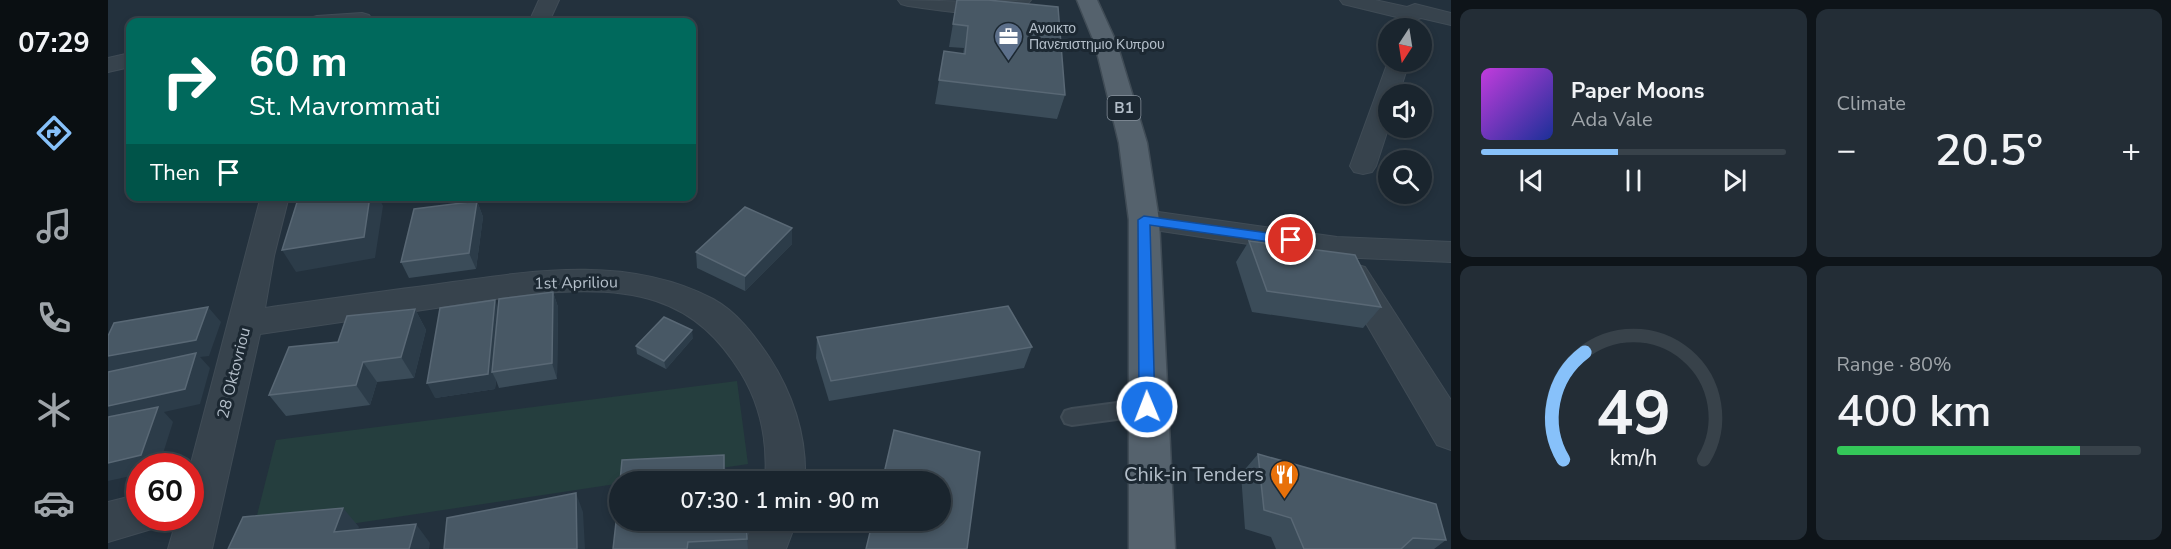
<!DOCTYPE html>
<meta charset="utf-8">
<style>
:root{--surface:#1a252e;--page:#232d36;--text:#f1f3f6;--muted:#9fa5aa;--line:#38424a;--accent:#87c1fa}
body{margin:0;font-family:"Nunito Sans",sans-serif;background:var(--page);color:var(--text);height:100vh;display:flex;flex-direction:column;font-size:22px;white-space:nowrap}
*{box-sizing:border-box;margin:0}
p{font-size:20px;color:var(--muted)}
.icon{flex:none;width:33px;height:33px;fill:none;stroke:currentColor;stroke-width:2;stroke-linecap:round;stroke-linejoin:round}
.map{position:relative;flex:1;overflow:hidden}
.panel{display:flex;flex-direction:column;gap:9px;padding:9px;background:#0e1419;width:720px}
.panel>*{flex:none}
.guide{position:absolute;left:18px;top:18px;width:570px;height:183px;border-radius:12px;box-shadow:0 3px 9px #0003,0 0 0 2px var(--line);background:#00695c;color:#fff;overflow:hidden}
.needle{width:39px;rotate:192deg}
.controls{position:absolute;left:1270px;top:18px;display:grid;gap:12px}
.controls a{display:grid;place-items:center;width:54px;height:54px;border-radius:50%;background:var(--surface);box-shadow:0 3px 9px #0003,0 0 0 2px var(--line);font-size:30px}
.speed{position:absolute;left:18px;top:453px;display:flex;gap:12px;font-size:30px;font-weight:700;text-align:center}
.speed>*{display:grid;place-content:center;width:78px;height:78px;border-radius:50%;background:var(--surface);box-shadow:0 3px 9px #0003,0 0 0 2px var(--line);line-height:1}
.speed .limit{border:9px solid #d22;background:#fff;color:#111}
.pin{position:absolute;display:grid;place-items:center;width:51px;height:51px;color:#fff;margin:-26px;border:3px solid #fff;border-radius:50%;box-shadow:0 2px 6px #0007}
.me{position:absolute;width:66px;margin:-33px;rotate:359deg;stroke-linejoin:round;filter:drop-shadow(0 0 4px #0008)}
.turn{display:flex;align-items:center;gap:21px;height:126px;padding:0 24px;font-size:27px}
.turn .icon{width:78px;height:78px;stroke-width:2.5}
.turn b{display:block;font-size:42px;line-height:51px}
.then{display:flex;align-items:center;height:57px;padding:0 24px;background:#0003;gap:12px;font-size:22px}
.big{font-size:45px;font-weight:600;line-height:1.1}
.panel .card{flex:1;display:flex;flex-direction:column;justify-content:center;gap:9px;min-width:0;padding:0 21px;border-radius:12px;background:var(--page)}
.panel .dial{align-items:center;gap:0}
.dial svg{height:156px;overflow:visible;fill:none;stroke:var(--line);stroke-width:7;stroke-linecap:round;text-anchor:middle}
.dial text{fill:var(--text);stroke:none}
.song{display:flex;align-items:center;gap:18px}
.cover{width:72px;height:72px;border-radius:9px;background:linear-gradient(135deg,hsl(290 70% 55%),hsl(230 70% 35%))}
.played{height:6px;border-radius:3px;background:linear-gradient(90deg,var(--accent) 45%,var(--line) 45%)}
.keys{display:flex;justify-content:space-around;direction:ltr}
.heat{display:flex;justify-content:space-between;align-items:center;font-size:33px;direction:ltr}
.charge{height:9px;border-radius:4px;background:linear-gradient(90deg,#34c759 80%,var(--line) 0)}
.panel .tiles{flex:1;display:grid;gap:9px;grid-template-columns:repeat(2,1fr)}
.trip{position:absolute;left:501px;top:471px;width:342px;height:60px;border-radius:30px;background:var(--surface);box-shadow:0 3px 9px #0003,0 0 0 2px var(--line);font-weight:600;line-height:60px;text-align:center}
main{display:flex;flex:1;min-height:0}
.tabs{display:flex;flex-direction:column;width:108px;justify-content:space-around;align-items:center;background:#0a0f12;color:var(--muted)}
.tabs .icon{width:42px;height:42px}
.tabs .active{color:var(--accent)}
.tabs b{font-size:27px;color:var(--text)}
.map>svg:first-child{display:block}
</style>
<main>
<nav class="tabs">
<b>07:29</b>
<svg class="icon active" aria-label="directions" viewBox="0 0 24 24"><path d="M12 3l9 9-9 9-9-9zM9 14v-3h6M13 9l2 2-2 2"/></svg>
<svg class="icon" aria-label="music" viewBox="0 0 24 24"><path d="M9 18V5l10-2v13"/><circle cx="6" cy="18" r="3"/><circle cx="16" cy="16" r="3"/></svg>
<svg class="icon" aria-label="phone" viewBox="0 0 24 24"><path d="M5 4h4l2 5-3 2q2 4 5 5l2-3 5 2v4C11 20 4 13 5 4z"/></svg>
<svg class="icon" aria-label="climate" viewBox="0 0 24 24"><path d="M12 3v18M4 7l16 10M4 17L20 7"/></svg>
<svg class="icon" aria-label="car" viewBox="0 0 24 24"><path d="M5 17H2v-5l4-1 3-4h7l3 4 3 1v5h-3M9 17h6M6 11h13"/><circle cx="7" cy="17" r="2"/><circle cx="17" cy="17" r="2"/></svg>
</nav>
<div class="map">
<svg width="1343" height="549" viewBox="0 0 1343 549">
<rect width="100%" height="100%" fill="#23313d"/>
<path fill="#253e3e" d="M629,381L640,464L143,539L168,440Z"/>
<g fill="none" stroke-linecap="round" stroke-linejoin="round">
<defs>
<path id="lane" d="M1039,399L1046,401L1049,407L1046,413L1039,415L964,425L957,423L954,417L957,411L964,409Z"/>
<g id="street">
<path d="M431,0H451L441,22H421Z"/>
<path d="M790,0L872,2L923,0C906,25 826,9 800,6L793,4Z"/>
<path d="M1232,0H1267L1299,7L1307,4L1343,13V25L1313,18L1305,21L1235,4Z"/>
<path d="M254,13L261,15L264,19L262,22H199L202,18L209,16Z"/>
<path d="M22,53V67L0,72V58Z"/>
<path d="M1281,59V62H1301L1291,94H1281V126L1268,166L1264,172L1255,174L1246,172L1242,166Z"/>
<path d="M153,196H181L166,256L157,308C213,300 268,292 324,285C417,272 517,253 605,299C629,312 646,335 661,357C685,394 699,437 697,482H657C660,443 653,406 633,373C612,339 587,314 548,301C485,280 393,298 328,308C269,317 211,325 152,334L104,549H60L69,518H82V467Z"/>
<path d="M1036,210L1229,237L1343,242V262L1229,257L1026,227L1021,220L1026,213Z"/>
<path d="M1246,264L1257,267L1343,400V450L1329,445L1230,275L1235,267Z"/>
<path d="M32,494V518H51L47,528L0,542V502Z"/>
<path d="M647,520H689L678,549H634Z"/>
</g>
<path id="primary" d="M969,0H989L1009,44L1039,143L1051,220L1067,549H1021V220L1011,143L987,44Z"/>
</defs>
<use href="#lane" stroke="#404c56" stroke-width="4"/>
<use href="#street" stroke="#404c56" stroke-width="2"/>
<use href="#primary" stroke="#404c56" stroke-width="3"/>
<use href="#lane" fill="#37434d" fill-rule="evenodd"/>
<use href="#street" fill="#37434d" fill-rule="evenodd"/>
<use href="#primary" fill="#55626d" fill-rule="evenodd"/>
</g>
<g fill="#3b4c59">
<path d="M849,0L957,95L949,119L827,104L836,51L855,54L856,48L841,47Z"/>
<path d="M369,201L375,217L368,269L301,278L293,262Z"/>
<path d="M684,228V244L637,291L589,268L588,252Z"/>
<path d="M1141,241L1273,307L1255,328L1144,312L1128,262Z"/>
<path d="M445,292L450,307L449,379L391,388L388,380L387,389L327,398L390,308Z"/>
<path d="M307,309L318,330L306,378L269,382L262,405L178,416L161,395L230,342Z"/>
<path d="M709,337L924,347L916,368L721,401L708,358Z"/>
<path d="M585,338L558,369L529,354L528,346Z"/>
<path d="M1150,454L1338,540L1326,549H1168L1163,537L1137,529L1133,474Z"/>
<path d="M639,520L640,549H505Z"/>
</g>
<g fill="#2c3c49">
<path d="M262,196H270L275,206L267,258L188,272L174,250Z"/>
<path d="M369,201L375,217L368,269L361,253Z"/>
<path d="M684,228V244L637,291V276Z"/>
<path d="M445,292L450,307L449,379L444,363Z"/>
<path d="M387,300L393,316L384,372L388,380L387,389L327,398L319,383Z"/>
<path d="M100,307L113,322L101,356L92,357L102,368L92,404L56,412L65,422L51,466H32V474L0,481V356Z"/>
<path d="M307,309L318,330L306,378L293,357Z"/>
<path d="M584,330L585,338L558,369L556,361Z"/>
<path d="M255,362L269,382L262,405L248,385Z"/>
<path d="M616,455L618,474V482H617Z"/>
<path d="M468,493L475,512L477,549H469Z"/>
<path d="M235,508L251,527L244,549L226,532Z"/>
<path d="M638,520H639L640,549Z"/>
<path d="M308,524L322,543L321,549H301Z"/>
</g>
<g fill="#485865" stroke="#596875" stroke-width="1.5">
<path d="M849,0H880L950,7L957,95L831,80L836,51L857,54L860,26L845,24Z"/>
<path d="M191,196H262L256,237L174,250Z"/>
<path d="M369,201L361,253L293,262L306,209Z"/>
<path d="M637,207L684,228L637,276L588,252Z"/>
<path d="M1141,241L1247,255L1273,307L1159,291Z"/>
<path d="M445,292L444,363L384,372L391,299Z"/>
<path d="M387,300L380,374L319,383L332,308Z"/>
<path d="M900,306L924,347L723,381L709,337Z"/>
<path d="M100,307L88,340L0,356V336L6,323Z"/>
<path d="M307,309L293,357L255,362L248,385L161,395L181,347L230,342L239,316Z"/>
<path d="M556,317L584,330L556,361L528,346Z"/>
<path d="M88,353L77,389L0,406V372Z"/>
<path d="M50,407L33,455L0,463V417Z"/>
<path d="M786,430L872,452L859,549H758L765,520H832V482H774Z"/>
<path d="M1150,454L1328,504L1338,540L1305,538L1293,549H1196L1183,518L1156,510Z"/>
<path d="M616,455V479L637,478V482H512L514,460Z"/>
<path d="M512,487V520H638L639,539L580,542L579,549H505Z"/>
<path d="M468,493L469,549H336L339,518Z"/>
<path d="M235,508L226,532L308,524L301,549H120L135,517Z"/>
</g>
<path fill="#1a73e8" stroke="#114b97" stroke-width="1.5" d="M1036,216L1183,236L1189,240L1183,245L1042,225L1047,407L1045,412L1039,414L1033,412L1031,407L1030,220Z"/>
<defs>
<symbol id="office-pin" viewBox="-11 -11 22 30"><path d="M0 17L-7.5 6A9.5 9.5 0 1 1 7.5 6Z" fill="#5c6f8a" stroke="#1c2832"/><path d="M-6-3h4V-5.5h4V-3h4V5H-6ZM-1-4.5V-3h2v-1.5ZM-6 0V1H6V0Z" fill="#fff"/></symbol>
<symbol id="restaurant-pin" viewBox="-11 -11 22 30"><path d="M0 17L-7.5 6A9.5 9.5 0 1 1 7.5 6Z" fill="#e8710a" stroke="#1c2832"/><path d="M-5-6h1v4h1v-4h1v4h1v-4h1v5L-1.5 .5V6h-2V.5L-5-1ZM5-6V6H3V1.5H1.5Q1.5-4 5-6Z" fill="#fff"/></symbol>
</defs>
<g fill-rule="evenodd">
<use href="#office-pin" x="884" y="20" width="33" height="45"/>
<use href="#restaurant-pin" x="1160" y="458" width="33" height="45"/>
</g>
<g text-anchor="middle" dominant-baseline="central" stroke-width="6" stroke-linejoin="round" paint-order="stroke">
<g font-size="14" fill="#b3bec9" stroke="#1c2832" text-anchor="start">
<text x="921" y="28">Ανοικτο<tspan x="921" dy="16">Πανεπιστημιο Κυπρου</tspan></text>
</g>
<rect fill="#1c2832" stroke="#86919c" stroke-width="1.5" x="999.5" y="96" width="33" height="24" rx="4.5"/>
<g font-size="15" font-weight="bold" fill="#b3bec9">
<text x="1016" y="108">B1</text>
</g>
<g font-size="16" fill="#b3bec9" stroke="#1c2832">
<text transform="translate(468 283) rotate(-1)">1st Apriliou</text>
<text transform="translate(126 373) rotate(-76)">28 Oktovriou</text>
</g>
<g font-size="20" fill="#b3bec9" stroke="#1c2832" text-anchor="end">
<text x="1156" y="474">Chik-in Tenders</text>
</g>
</g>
</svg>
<div class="controls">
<a><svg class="needle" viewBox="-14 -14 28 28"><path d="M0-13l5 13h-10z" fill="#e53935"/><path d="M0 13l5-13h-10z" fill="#9fa5aa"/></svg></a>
<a><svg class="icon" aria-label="sound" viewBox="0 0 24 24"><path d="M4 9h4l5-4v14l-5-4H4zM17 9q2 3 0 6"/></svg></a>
<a><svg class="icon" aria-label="search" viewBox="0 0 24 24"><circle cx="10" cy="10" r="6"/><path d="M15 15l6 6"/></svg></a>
</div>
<div class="speed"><div class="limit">60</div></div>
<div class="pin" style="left:1183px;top:240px;background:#d93025"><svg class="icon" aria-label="arrive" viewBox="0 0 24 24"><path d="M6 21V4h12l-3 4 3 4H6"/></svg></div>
<svg class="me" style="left:1039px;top:407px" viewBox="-20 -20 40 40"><circle r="17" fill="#1a73e8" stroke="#fff" stroke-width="3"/><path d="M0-11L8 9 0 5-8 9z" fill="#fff"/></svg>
<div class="trip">07:30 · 1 min · 90 m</div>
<div class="guide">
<div class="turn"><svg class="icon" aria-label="right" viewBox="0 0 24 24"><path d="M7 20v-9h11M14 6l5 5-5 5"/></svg><div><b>60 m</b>St. Mavrommati</div></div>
<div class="then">Then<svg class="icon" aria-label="arrive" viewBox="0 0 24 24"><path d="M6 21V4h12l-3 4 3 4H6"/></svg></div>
</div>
</div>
<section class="panel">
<div class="tiles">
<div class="card">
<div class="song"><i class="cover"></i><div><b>Paper Moons</b><p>Ada Vale</p></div></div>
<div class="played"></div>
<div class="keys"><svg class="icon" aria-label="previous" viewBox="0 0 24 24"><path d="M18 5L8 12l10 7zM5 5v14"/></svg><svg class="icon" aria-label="pause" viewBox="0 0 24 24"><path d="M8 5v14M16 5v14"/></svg><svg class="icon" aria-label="next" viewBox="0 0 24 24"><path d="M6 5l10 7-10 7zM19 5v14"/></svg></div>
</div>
<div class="card"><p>Climate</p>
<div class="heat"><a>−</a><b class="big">20.5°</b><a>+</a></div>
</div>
<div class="card dial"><svg viewBox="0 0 100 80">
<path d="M14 69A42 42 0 1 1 86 69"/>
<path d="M14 69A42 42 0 0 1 25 14" stroke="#87c1fa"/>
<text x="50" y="56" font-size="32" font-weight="700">49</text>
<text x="50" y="72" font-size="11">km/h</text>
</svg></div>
<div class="card"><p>Range · 80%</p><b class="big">400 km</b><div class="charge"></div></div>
</div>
</section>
</main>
